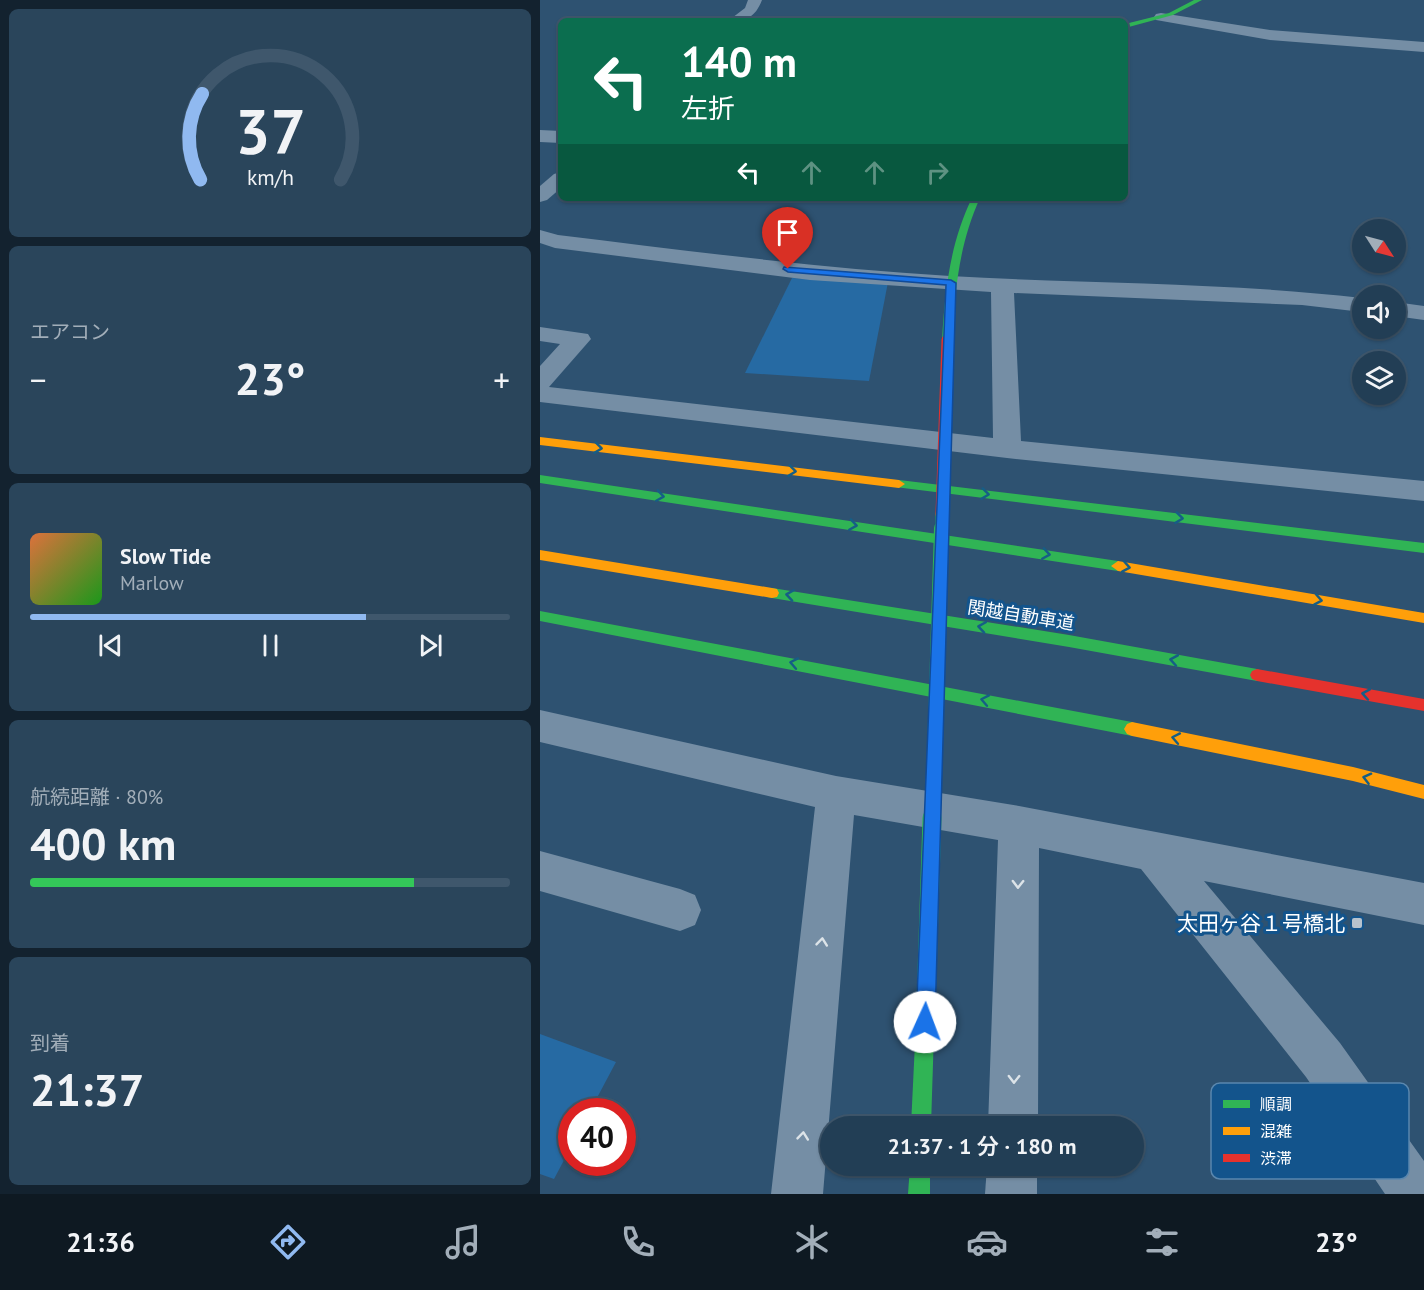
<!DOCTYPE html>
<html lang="ja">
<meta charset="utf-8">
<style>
:root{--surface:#223e55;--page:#2a455b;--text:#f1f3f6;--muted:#a2aeb9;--line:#3f576c;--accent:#90b9f0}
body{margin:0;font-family:"PT Sans","Noto Sans JP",sans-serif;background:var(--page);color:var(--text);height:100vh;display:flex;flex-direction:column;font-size:22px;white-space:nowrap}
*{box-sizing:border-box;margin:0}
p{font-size:20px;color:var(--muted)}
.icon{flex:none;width:33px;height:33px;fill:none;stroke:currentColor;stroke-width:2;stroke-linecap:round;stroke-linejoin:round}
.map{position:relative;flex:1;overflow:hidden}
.details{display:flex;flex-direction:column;gap:9px;padding:9px;background:#13222f;width:540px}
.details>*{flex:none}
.hud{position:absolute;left:18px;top:18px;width:570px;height:183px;border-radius:9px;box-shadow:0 2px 4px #0004,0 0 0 2px var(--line);background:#0b6e4f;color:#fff;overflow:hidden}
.needle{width:39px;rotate:126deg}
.buttons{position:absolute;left:812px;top:219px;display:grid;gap:12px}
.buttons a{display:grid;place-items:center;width:54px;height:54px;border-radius:50%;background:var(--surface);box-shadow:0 2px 4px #0004,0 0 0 2px var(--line);font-size:30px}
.speed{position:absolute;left:18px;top:1098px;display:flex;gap:12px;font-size:30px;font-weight:700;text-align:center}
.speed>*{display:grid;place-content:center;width:78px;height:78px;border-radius:50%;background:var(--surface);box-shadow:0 2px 4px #0004,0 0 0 2px var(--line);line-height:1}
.speed .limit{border:9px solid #d22;background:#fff;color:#111}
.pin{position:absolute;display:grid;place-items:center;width:51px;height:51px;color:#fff;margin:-62px -26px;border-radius:50% 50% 50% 0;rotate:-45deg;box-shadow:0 0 6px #0007}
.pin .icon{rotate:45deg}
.me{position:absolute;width:66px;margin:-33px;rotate:2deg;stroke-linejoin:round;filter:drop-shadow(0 0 4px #0008)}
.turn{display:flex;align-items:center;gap:21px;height:126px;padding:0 24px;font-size:27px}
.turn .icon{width:78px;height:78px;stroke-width:2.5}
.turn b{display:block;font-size:42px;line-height:51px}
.lanes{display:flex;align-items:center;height:57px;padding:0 24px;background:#0003;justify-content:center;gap:30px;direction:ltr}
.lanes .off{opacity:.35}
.big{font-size:45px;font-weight:600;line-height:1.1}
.details .card{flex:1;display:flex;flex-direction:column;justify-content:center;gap:9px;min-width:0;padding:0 21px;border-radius:9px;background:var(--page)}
.details .dial{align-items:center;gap:0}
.dial svg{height:156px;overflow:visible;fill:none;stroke:var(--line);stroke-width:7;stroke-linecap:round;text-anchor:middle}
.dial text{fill:var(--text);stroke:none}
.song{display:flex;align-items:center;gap:18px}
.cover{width:72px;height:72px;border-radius:9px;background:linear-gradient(135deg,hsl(20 70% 55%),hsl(120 70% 35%))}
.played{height:6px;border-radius:3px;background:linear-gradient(90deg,var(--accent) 70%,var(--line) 70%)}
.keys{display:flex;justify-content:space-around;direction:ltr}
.heat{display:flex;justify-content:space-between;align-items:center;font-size:33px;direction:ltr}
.charge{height:9px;border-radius:4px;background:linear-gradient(90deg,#34c759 80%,var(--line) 0)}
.trip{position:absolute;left:280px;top:1116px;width:324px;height:60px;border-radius:30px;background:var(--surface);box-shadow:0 2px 4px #0004,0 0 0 2px var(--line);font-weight:600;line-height:60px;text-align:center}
.dock{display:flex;height:96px;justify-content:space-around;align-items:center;background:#0e1922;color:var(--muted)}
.dock .icon{width:42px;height:42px}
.dock .current{color:var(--accent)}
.dock b{font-size:27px;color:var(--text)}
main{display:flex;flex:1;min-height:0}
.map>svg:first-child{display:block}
</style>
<main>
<section class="details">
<div class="card dial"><svg viewBox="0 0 100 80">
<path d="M14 69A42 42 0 1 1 86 69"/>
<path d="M14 69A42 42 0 0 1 15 25" stroke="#90b9f0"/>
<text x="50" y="56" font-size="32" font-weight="700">37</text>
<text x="50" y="72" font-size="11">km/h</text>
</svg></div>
<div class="card"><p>エアコン</p>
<div class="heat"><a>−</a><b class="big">23°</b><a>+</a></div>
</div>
<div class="card">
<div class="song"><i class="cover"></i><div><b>Slow Tide</b><p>Marlow</p></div></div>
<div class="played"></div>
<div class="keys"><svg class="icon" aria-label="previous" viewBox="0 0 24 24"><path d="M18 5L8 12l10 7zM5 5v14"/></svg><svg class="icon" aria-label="pause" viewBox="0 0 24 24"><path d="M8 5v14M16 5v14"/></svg><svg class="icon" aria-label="next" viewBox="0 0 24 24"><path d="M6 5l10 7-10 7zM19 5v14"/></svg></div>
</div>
<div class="card"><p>航続距離 · 80%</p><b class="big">400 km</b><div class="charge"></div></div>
<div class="card"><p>到着</p><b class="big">21:37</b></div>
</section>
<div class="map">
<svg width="884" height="1194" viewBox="0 0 884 1194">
<rect width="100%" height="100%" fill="#2e5271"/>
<g fill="#266aa3">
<path d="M252,278L348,282L329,381L205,373Z"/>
<path d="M0,1034L76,1062L50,1111L32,1112L31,1147L14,1179L0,1174Z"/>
</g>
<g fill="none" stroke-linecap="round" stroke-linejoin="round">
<g fill="#758ea5" fill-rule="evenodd">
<path d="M208,0H222C215,18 206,21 188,21L205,8Z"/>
<path d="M621,13L730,30L884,42V52L730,40L616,20L614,17L616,14Z"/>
<path d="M0,130L21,131V143L0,142Z"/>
<path d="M21,172V188L7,200L0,202V186L14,174Z"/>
<path d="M0,230L18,235C149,251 279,268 410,276C547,284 686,282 822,298V312L762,305L474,293L481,441L884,481V501L467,458L0,402V366L20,344L0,341V327L48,334L51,339L9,387L453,438L451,292L270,280L15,248L0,243Z"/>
<path d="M855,302L884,306V320L855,316Z"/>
<path d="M0,710L296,776L479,806L884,883V925L664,881L800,1043L884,1161V1194H845L766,1077L601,869L499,848L498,1126H448L458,840L314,815L283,1194H231L275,807L0,742Z"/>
<path d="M0,851L140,889L155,895L161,910L155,925L140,931L0,891Z"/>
<path d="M447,1166H497V1194H445Z"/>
</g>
<g fill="#30b455" fill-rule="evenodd">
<path d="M654,0H662L633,15L585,28V24L629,13Z"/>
<path d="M432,198H440C419,244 415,290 412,340L407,343L402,340C405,290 410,243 432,198Z"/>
<path d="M0,475L578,561L585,566L578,571L0,483Z"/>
<path d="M359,480L884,543V553L355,487L353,484Z"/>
<path d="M232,588L529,635L717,669L722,671L724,675L722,679L717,681L529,647L232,598L227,597L225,593L227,589Z"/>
<path d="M0,611L592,722L597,724L600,729L597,734L592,736L0,621Z"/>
<path d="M386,992L393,994L395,1001L391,1126H371L377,1001L379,994Z"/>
<path d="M370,1166H390V1194H368Z"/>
</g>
<g fill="#ff9f0a" fill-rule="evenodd">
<path d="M0,437L359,480L365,484L359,488L0,445Z"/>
<path d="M0,550L232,588L237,589L239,593L237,597L232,598L0,560Z"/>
<path d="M578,561L884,613V623L578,571L571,566Z"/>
<path d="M592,722L813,767L884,785V799L813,781L592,736L587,734L584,729L587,724Z"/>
</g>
<path fill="#e5322d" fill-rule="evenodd" d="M717,669L884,699V711L717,681L712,679L710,675L712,671Z"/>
<path stroke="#30b455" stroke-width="11" d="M401,529V514"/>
<path stroke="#30b455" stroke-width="14" d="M392,819L401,528"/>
<path stroke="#30b455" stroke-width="19" d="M386,1001L392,818"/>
<path stroke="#e5322d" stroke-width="11" d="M401,514L407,340"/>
</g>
<defs><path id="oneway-chevron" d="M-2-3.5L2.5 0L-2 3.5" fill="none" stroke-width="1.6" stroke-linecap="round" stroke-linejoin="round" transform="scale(1.5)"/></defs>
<g stroke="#165e86">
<use href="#oneway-chevron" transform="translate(58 448) rotate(7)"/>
<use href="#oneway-chevron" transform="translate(252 471) rotate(7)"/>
<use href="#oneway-chevron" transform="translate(445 494) rotate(7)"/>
<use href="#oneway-chevron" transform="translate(120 496) rotate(9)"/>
<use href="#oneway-chevron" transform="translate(639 518) rotate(7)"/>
<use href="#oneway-chevron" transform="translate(313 525) rotate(9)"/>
<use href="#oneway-chevron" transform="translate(506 554) rotate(9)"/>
<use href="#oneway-chevron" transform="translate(586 567) rotate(10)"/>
<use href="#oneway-chevron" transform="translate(250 595) rotate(-171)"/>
<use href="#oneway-chevron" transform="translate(778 600) rotate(10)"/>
<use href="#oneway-chevron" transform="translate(442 627) rotate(-171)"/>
<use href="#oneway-chevron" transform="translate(634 660) rotate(-170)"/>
<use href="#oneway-chevron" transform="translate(254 663) rotate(-169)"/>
<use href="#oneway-chevron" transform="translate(826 694) rotate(-170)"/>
<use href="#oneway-chevron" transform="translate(445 700) rotate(-169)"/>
<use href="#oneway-chevron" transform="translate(636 738) rotate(-169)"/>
<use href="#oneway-chevron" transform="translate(827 778) rotate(-166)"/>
</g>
<g stroke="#dce3e8">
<use href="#oneway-chevron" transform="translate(478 884) rotate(91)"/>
<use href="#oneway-chevron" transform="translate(282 942) rotate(-84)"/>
<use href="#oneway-chevron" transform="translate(474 1079) rotate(91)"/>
<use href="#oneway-chevron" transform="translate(263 1136) rotate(-84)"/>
</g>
<path fill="#1a73e8" stroke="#114b97" stroke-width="1.5" d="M244,267L411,280L416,283L395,1022L392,1029L385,1032L378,1029L376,1022L406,285L248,272L243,269Z"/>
<rect fill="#b6c2cd" stroke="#13548c" stroke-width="2" x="811" y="917" width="12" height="12" rx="3"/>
<g text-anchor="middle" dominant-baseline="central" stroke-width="6" stroke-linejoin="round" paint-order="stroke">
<g font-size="18" fill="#fff" stroke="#13548c">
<text transform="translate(481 615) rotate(9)">関越自動車道</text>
</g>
<g font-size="21" fill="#fff" stroke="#13548c" text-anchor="end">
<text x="805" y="923">太田ヶ谷１号橋北</text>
</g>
</g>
<rect x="671" y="1083" width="198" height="96" rx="9" fill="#13548c" stroke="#5a87ae" stroke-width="1.5"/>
<rect x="683" y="1100" width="27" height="8" fill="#30b455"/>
<rect x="683" y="1127" width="27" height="8" fill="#ff9f0a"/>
<rect x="683" y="1154" width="27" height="8" fill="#e5322d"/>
<g font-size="16" fill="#fff">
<text x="720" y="1110">順調</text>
<text x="720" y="1137">混雑</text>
<text x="720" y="1164">渋滞</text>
</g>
</svg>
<div class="buttons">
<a><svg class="needle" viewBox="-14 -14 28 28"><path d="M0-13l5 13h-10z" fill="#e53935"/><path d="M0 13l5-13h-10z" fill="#a2aeb9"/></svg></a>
<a><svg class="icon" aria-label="sound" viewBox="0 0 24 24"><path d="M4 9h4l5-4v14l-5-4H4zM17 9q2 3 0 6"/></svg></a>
<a><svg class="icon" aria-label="layers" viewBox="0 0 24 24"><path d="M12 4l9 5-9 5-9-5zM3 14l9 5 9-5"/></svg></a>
</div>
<div class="speed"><div class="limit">40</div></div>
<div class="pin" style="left:248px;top:269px;background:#d93025"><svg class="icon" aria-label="arrive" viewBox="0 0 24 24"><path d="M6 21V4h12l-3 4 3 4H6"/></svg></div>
<svg class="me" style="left:385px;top:1022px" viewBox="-20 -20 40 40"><circle r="19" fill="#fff"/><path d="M0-13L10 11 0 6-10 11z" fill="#1a73e8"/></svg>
<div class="trip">21:37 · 1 分 · 180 m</div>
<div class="hud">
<div class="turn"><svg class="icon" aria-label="left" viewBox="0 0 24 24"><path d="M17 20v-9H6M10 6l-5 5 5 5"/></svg><div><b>140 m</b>左折</div></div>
<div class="lanes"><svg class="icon" aria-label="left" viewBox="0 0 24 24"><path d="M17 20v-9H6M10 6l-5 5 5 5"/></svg><svg class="icon off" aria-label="ahead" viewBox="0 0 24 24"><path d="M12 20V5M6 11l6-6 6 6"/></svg><svg class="icon off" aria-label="ahead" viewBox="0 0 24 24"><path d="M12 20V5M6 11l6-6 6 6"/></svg><svg class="icon off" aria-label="right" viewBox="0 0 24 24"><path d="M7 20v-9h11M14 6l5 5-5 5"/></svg></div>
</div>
</div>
</main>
<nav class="dock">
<b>21:36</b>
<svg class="icon current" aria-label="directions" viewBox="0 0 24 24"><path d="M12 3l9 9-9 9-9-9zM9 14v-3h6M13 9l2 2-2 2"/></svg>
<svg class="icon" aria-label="music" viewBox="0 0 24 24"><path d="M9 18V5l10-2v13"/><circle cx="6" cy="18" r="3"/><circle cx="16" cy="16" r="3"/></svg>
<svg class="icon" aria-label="phone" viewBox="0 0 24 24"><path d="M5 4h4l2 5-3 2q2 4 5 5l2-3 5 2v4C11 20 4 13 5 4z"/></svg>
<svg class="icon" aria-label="climate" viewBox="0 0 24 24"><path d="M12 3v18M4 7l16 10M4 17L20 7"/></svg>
<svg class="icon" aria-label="car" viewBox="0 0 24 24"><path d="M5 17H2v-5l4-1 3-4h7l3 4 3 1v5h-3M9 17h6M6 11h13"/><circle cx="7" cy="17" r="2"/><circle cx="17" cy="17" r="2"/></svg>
<svg class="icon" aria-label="filters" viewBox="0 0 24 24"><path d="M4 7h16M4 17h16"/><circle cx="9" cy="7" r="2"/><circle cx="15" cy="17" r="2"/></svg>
<b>23°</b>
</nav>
